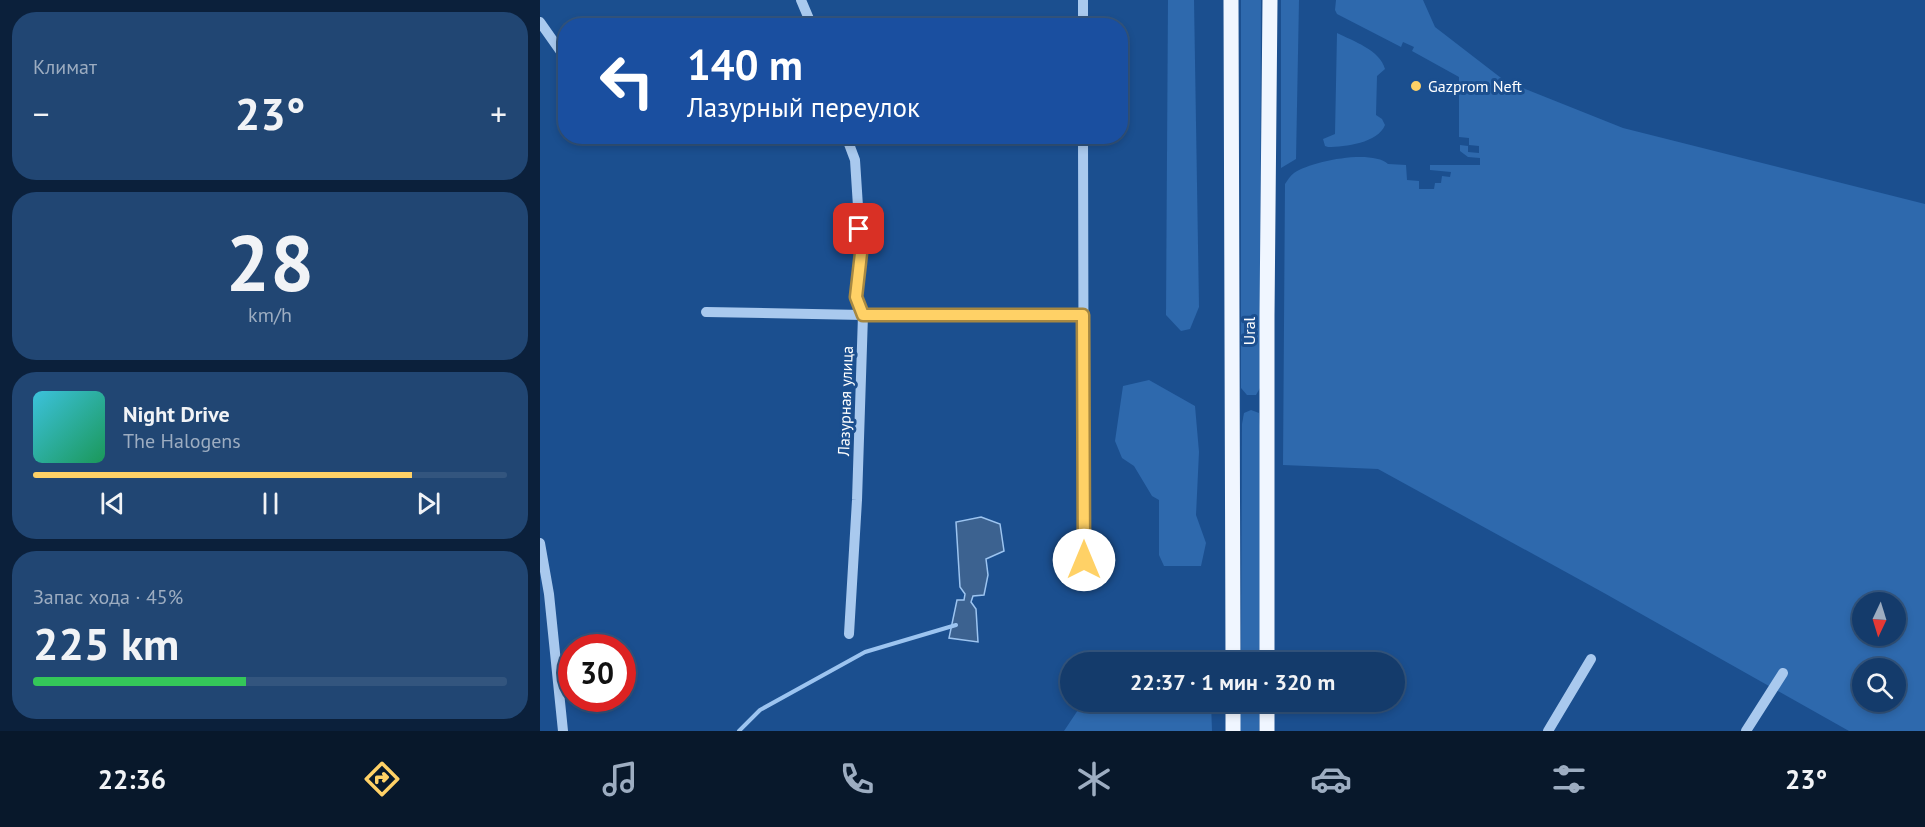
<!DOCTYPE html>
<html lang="ru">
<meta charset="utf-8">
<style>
:root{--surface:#143b6b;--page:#214673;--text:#f1f3f6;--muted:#9dadc1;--line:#33557e;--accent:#ffd166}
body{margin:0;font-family:"PT Sans",sans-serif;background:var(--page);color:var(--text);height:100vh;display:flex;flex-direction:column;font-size:22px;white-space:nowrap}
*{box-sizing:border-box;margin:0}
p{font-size:20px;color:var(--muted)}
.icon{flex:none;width:33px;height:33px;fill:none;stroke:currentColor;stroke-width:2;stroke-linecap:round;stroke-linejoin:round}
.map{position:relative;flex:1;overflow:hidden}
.side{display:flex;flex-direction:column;gap:12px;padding:12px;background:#0b203b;width:540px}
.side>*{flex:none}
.guide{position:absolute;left:18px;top:18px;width:570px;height:126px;border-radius:24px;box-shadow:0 3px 9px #0003,0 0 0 2px var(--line);background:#1a4fa0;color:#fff;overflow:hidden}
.needle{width:39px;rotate:184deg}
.tools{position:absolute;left:1312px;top:592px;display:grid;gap:12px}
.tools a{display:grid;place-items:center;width:54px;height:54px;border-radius:50%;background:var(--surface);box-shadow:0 3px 9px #0003,0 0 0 2px var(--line);font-size:30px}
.speed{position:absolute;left:18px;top:634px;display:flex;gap:12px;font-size:30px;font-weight:700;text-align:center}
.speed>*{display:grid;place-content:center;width:78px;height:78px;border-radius:50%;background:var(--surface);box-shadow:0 3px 9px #0003,0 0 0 2px var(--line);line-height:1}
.speed .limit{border:9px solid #d22;background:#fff;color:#111}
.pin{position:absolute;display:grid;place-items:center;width:51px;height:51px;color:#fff;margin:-26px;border-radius:12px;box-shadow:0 3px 9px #0006}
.me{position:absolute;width:66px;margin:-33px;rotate:0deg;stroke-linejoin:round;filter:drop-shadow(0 0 4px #0008)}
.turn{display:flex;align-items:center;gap:21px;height:126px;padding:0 30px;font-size:27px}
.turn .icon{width:78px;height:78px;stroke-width:2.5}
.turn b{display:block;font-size:42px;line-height:51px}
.big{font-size:45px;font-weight:700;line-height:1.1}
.side .tile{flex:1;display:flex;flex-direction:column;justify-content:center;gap:9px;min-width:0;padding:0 21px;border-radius:24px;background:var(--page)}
.side .dial{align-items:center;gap:0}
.dial b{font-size:78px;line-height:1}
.song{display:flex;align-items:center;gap:18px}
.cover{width:72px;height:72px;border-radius:9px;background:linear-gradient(135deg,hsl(190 70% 55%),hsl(150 70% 35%))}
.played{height:6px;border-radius:3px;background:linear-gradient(90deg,var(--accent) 80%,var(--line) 80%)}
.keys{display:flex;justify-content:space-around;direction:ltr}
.heat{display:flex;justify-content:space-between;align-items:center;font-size:33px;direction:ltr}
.charge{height:9px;border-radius:4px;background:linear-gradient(90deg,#34c759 45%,var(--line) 0)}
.trip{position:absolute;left:520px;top:652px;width:345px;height:60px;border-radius:30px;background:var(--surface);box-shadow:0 3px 9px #0003,0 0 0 2px var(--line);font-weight:700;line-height:60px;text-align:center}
.tab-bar{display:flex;height:96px;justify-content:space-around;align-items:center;background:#08182b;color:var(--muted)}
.tab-bar .icon{width:42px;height:42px}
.tab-bar .on{color:var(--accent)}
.tab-bar b{font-size:27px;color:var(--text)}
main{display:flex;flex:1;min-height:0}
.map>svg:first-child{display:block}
</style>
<main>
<section class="side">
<div class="tile"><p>Климат</p>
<div class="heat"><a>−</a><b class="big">23°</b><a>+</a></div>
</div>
<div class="tile dial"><b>28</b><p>km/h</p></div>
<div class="tile">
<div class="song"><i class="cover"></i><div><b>Night Drive</b><p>The Halogens</p></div></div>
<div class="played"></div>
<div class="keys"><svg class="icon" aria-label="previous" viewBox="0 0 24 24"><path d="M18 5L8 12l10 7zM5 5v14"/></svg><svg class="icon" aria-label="pause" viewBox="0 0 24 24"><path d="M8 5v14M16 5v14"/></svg><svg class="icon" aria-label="next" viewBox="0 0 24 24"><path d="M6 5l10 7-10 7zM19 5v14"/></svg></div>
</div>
<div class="tile"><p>Запас хода · 45%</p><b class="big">225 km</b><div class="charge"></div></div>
</section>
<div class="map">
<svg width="1385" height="731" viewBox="0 0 1385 731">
<rect width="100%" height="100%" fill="#1b4f8f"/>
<g fill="#2e69ad" fill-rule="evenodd">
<path d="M628,0H654L659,307L650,329L641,331L626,315Z"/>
<path d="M701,0H721L720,388L716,395H707L701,388Z"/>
<path d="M741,0H759L756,159L741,168Z"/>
<path d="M796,0H883L895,27L965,81L1083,128L1385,204V731H1309L1064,593L838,469L743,465L745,184C747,181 750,176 754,173C771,161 832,149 848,164L866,165L867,180L879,181V189H894L895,183H901L902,176L910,177L911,172L890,170V165H940V158L928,157L920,151V145L928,146V152L939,153V146L929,145V138L919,137V77L872,51L874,47L863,42L861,47L797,14L795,10ZM1323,603H1356V636H1323ZM1323,669H1356V702H1323Z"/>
<path d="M797,33C813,41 840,50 845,69L837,76L836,115L842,119L845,125C838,143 805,147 788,147L785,146L783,139L795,134Z"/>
<path d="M609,380L655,406L659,452L656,515L666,543L661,566H624L619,555V500L612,496L594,466L582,458L575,441L583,386Z"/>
<path d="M711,410L719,413L720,426V663H701L702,424L704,413Z"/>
<path d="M650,654L659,663H596V657Z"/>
<path d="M584,702H671L672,731H524L540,707L577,711Z"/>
<rect x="700" y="702" width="19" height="29"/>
</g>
<path fill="#3c6290" stroke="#9cc4f0" stroke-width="1.5" d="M441,517L460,524L464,551L446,559L448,575L444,595L433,596L431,602L436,609L438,642L409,638L417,600H424L425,594L420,587L416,522Z"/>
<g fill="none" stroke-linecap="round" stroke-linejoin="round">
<path stroke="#9cc4f0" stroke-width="4" d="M199,731L220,710L325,652L416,625"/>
<g stroke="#a9c9ee" stroke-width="10">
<path d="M261,0L272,26"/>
<path d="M0,22L26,59"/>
<path d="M543,26V0"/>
<path d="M306,136L315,160L321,253L316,297L323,315L317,500L309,634"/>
<path d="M543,136L544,560"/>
<path d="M166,312L323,315H543"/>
<path d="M0,543L9,594L23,731"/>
<path d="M1008,731L1051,659"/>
<path d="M1206,731L1243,673"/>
</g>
<g stroke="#f0f6ff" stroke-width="15">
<path d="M691,0L693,663"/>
<path d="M727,663V315L730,0"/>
<path d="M693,731V702"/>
<path d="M727,731V702"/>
</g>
</g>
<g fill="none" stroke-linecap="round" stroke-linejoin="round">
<defs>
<path id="route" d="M319,229L321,253L316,297L323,315H543L544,560"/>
</defs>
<use href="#route" stroke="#a68842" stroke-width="15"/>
<use href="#route" stroke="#ffd166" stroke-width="10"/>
</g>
<circle fill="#ffd166" stroke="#1b4f8f" stroke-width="2" cx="876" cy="86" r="6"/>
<g text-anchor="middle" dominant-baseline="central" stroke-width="6" stroke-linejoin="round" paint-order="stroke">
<g font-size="16" fill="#fff" stroke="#1b4f8f" text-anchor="start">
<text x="888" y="86">Gazprom Neft</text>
</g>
<g font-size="16" fill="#fff" stroke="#1b4f8f">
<text transform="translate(709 331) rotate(-90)">Ural</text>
<text transform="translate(305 401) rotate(-88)">Лазурная улица</text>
</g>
</g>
</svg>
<div class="tools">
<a><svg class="needle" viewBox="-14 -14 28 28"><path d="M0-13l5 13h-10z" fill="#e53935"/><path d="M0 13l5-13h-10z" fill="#9dadc1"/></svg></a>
<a><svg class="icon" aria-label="search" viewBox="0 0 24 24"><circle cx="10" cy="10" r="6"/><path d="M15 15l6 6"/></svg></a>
</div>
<div class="speed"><div class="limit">30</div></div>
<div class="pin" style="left:319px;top:229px;background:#d93025"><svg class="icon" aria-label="arrive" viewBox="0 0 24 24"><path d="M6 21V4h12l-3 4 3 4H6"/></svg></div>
<svg class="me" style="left:544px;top:560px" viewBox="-20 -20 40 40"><circle r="19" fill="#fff"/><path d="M0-13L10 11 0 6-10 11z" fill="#ffd166"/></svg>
<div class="trip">22:37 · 1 мин · 320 m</div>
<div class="guide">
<div class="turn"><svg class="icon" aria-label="left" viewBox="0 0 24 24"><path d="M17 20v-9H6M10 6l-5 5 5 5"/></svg><div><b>140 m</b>Лазурный переулок</div></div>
</div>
</div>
</main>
<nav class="tab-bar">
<b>22:36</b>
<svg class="icon on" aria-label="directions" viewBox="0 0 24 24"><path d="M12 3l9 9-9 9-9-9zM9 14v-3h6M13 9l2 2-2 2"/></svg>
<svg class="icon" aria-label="music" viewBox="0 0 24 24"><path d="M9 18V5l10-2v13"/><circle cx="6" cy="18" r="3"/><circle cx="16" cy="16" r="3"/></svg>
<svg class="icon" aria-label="phone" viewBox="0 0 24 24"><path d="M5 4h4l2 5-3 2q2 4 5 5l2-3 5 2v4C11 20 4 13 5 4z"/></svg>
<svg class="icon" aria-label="climate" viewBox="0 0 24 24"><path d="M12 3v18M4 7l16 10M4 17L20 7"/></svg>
<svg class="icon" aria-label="car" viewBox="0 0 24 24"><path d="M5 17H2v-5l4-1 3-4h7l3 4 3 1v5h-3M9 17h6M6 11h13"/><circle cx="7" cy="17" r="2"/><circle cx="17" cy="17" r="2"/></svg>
<svg class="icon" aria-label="filters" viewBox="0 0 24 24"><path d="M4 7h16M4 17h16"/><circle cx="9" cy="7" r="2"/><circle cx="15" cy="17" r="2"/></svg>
<b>23°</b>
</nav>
